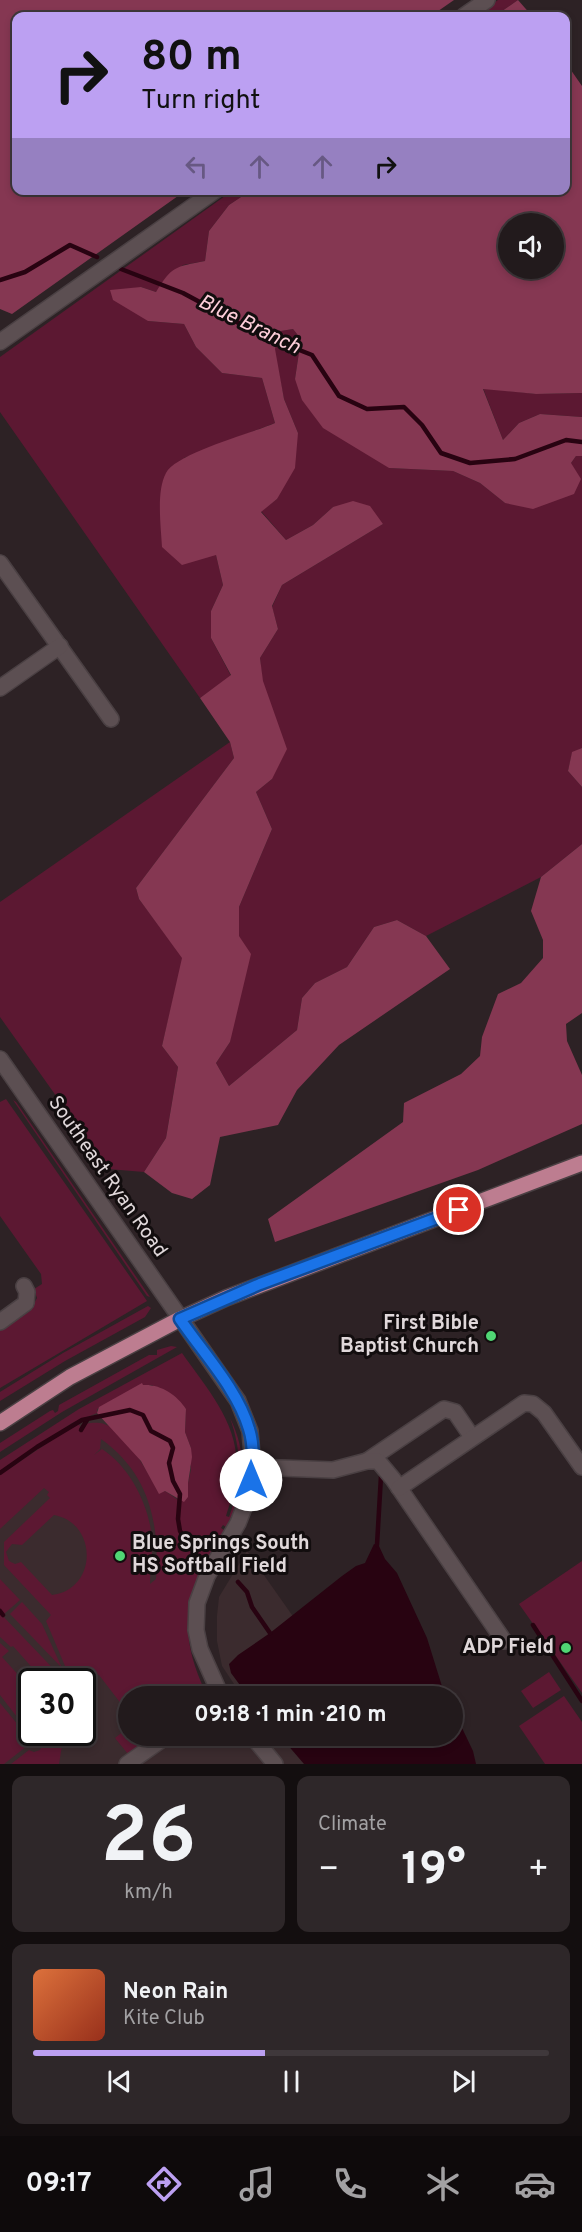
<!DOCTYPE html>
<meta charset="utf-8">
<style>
:root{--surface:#221a1c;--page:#2e2729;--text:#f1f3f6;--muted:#a2a1a3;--line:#3f383b;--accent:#bca0f2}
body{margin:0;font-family:Overpass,sans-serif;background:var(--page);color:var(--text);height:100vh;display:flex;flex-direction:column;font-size:22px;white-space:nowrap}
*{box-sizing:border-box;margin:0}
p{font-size:20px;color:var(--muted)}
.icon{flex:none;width:33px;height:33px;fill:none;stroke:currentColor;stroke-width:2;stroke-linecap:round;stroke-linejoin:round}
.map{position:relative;height:1764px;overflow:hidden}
.drawer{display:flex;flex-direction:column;gap:12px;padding:12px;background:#130e0f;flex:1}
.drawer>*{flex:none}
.hud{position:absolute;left:12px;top:12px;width:558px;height:183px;border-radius:12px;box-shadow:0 3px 9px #0003,0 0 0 2px var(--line);background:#bca0f2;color:#111;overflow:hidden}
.controls{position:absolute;left:498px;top:213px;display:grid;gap:12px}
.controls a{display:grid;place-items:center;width:66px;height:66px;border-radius:50%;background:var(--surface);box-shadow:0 3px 9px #0003,0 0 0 2px var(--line);font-size:30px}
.speed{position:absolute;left:18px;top:1668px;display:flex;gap:12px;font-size:30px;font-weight:700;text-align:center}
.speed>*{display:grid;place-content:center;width:78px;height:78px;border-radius:50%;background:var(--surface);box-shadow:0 3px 9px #0003,0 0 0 2px var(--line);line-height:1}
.speed .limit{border:3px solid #111;border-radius:9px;background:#fff;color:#111}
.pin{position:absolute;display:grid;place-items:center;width:51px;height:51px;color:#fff;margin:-26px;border:3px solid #fff;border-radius:50%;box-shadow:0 2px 6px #0007}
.me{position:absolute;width:66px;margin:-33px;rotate:0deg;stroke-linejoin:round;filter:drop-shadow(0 0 4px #0008)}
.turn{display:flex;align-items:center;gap:21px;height:126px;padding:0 30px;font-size:27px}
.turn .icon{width:78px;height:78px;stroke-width:2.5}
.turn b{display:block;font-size:42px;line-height:51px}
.lanes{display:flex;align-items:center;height:57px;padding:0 30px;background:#0003;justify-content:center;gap:30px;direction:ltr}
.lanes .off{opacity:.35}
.big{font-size:45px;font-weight:700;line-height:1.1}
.drawer .card{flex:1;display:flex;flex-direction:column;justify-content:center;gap:9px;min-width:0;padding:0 21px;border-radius:12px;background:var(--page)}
.drawer .dial{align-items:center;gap:0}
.dial b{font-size:78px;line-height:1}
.song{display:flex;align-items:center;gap:18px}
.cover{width:72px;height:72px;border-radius:9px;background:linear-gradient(135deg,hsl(20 70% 55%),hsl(10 70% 35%))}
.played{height:6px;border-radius:3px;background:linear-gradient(90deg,var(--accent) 45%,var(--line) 45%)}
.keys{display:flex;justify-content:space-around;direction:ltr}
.heat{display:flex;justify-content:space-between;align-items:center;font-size:33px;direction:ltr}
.drawer .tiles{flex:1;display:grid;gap:12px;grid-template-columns:1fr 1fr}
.card:last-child{grid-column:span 2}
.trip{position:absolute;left:118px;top:1686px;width:345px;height:60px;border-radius:30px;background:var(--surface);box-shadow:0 3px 9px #0003,0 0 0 2px var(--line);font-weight:700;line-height:60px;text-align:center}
.menu{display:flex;height:96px;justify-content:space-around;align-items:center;background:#0e0a0b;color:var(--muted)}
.menu .icon{width:42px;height:42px}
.menu .active{color:var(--accent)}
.menu b{font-size:27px;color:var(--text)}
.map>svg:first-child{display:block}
</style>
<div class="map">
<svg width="582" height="1764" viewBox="0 0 582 1764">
<rect width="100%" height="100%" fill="#2d2225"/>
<g fill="#3b2b2e" fill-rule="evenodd">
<path d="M131,1381L224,1516L129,1696V1736H377L397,1764H0V1469ZM32,1682H82V1732H32Z"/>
<path d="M247,1551L349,1696H242L222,1666L217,1641V1616L219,1597Z"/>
</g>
<g fill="#5c1832" fill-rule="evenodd">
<path d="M498,0H518L495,16H475Z"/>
<path d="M232,191H250L229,205L209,231L205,261L183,265L156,292L141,287L148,321L184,324L196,347L222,373L262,378L275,423L184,458L216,555L223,585L211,611V638L231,676L200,698L0,412V357Z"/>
<path d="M293,329L301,339L295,379L389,468L453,471L480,483L505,503L571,463L576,456H582V748L572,753L568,771L582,787V844L541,877L426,936L397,920L374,927L347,967L315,983L302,998L297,1030L229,1086L216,1063L230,1042L239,936V907L272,829L256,792L272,779L260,658L278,629L272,607L282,585L383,524L333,507L313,525L286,540L261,511L277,499L298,433L284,399L274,349L281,331Z"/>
<path d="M483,388L536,394L582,393V417L540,414L519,423L503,440Z"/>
<path d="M230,742L234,758L136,888L139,899L183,958L162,1046L178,1067L166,1138L144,1172L108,1169L0,1017V902Z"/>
<path d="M6,1099L147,1301L0,1388V1331L30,1311L37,1298L34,1289L42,1284L41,1274L0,1216V1102Z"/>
<path d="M13,1100L16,1102L150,1297L147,1296Z"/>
<path d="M148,1306L151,1308L145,1317L65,1361L0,1401V1392L63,1353Z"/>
<path d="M171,1346L177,1347L62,1412L0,1452V1443L50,1411L53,1410L55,1413L58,1411L59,1405L149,1355H157V1350Z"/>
<path d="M182,1353C208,1390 242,1427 236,1475C235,1490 230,1503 226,1516L229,1517C242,1482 242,1452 230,1418C248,1454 246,1491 226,1527L223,1525L221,1528L224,1530L222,1535C187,1594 175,1628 206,1693V1696H129V1714L99,1675L94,1674L77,1678L65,1666L46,1621L51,1615L4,1565V1542L50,1498L47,1495L49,1492L44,1488L0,1529V1475L67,1430L79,1424L82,1431L85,1424C91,1423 97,1422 104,1424C125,1430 149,1474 159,1493L165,1491L178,1500L188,1497V1483L191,1470V1448L185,1432L186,1409L152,1385H143L97,1409V1413L72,1423L0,1471V1460L79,1409ZM101,1439C149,1473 160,1523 156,1579L150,1584C150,1569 153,1553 152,1538C149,1505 130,1467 102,1449L94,1455L100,1449ZM54,1515C98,1523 98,1589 52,1595L21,1562L15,1564L9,1561L6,1552L12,1544L22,1545Z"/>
<path d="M582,1561V1693L519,1604Z"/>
<path d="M0,1579L20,1600L4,1614L0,1610Z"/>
<path d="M22,1602L42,1624L62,1668L10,1614Z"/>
<path d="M0,1613L65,1681H44L13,1646L11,1647L0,1637Z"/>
<path d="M0,1643L9,1651L2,1657L31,1689L32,1732L64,1733L59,1764H11L29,1750L34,1752L40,1750L44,1742L39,1735H31L0,1695Z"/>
<path d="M549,1672L561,1690L533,1708L521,1691Z"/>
<path d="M564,1696L582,1722V1764H545L519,1726Z"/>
<path d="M0,1703L28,1737L27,1746L4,1764H0Z"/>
<path d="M129,1727V1736H153L144,1742L140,1741L137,1743L139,1745L128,1754L115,1738Z"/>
</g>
<g fill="#853752" fill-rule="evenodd">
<path d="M0,0H454L431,16H16V190L185,191L12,314L0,309Z"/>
<path d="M518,0L532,16H495Z"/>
<path d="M566,63L582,86V393L536,394L483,389L503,440L519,423L540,414L582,417V456H576L571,463L581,479L574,494L533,509L505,503L480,483L453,471L389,468L323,428L302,400L295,379L301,339L293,329L281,331L275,349L284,399L298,433L295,468L277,499L261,512L286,540L313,525L333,507L353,501L370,506L383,524L282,585L272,606L278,629L260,658L263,681L287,749L272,779L256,792L272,829L239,907V936L251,954L230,1042L216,1063L229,1086L297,1030L302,998L315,983L347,967L374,927L397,920L426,936L450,969L339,1045L297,1090L278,1125L220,1137L210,1185L192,1199L172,1193L144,1172L166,1138L178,1067L162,1046L182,958L139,899L136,888L234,758L230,742L200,698L231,675L211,638V611L223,585L216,555L182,565L162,547C161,527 156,491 166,473C176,453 253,433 275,423L262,378L222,373L196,347L184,324L148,321L113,300L110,290L141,287L156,292C172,266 175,267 205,261L209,231L229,205L250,191L566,190ZM508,224H554V268H508Z"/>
<path d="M582,748V787L568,771L572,752Z"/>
<path d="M582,844V1013L566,1024L567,1041L582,1075V1124L478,1170L275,1242L268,1219L403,1122L404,1103L461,1074L480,1056L482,1037L498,994L521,983L543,958V940L531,911L541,877Z"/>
<path d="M142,1383L143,1385C161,1384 177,1395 186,1409L185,1432L191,1448L192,1457L188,1483V1497L184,1502L165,1491L159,1494L141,1461L97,1413L99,1407Z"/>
</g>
<g fill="#280311">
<path d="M374,1544L379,1546L385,1559L397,1573L427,1638L445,1696H248L231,1673L229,1664L238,1655L270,1633L342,1576L356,1566L365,1563Z"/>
<path d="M453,1709L473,1751L476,1764H304L280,1736H453Z"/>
</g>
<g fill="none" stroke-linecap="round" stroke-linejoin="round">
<g stroke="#280311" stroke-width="4.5">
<path d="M121,269L183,293L259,334L312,355L339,396L367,409L404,407L422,425L441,453L470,463L515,459L566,440L582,442"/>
<path d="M0,280L25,272L70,245L97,257"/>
<path d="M81,1430L87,1420"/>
<path d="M0,1473L37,1447L82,1420L130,1410L143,1415L151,1431L170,1441L173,1448L169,1463L173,1481L180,1494L178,1519L180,1531L190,1547L195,1550"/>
<path d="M377,1545L381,1476"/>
<path d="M238,1582L247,1592L252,1607L270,1633"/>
<path d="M0,1611L3,1615"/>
<path d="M533,1625L582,1701"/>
</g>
<defs>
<g id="minor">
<path d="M464,16L487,0"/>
<path d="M0,342L216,190"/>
<path d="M0,563L111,719"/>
<path d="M0,688L60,646"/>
<path d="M0,1059L238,1401L250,1431L253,1467L250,1492L238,1523L207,1576L197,1603L196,1630L200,1649L221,1696"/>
<path d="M0,1322L26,1303L27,1292L24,1286"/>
<path d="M367,1461L444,1409L455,1412L472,1437"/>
<path d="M253,1467L333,1470L367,1461H378L393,1479L504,1641"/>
<path d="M399,1488L524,1403L533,1404L544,1413L582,1467"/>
<path d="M252,1736L275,1764"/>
<path d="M127,1764L167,1736"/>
</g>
<path id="major" d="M0,1423L70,1377L180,1319L226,1298L582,1163"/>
</defs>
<use href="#minor" stroke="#4a4043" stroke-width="18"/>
<use href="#major" stroke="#4a4043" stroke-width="18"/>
<use href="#minor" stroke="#5c4f52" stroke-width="15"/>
<use href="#major" stroke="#bd7d90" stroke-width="15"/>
</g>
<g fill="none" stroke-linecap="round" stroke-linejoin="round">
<defs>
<path id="route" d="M251,1480C253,1465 254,1444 249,1429C238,1390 203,1353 180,1319L260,1284L459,1210"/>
</defs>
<use href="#route" stroke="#114b97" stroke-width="15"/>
<use href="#route" stroke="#1a73e8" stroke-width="10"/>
</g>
<g fill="#50d674" stroke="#120d0e" stroke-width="2">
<circle cx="491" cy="1336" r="6"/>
<circle cx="120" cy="1556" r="6"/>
<circle cx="566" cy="1648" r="6"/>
</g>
<g text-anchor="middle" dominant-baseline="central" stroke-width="6" stroke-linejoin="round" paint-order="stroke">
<g font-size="20" fill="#e0d8da" stroke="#120d0e">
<text transform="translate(107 1177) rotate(55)">Southeast Ryan Road</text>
</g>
<g font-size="20" font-weight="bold" fill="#e0d8da" stroke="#120d0e" text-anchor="end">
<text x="479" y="1324">First Bible<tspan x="479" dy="23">Baptist Church</tspan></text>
<text x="132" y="1544" text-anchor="start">Blue Springs South<tspan x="132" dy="23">HS Softball Field</tspan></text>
<text x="554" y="1648">ADP Field</text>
</g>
<g font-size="21" font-style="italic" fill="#feceda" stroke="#120d0e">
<text transform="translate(249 325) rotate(26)">Blue Branch</text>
</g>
</g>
</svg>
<div class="controls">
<a><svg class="icon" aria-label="sound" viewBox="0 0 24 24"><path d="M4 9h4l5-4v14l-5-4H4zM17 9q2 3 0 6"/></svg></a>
</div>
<div class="speed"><div class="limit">30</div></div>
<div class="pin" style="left:459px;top:1210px;background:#d93025"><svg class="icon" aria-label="arrive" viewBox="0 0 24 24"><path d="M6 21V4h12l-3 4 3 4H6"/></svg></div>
<svg class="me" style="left:251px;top:1480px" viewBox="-20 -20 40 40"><circle r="19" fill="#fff"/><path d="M0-13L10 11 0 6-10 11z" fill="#1a73e8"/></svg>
<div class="trip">09:18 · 1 min · 210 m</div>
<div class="hud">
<div class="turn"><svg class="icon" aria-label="right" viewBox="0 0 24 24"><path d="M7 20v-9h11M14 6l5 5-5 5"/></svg><div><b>80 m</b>Turn right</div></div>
<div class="lanes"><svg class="icon off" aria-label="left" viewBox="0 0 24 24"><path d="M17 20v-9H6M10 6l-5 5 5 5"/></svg><svg class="icon off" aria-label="ahead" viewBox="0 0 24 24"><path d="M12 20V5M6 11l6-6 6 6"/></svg><svg class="icon off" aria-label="ahead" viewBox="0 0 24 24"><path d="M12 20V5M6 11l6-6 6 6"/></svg><svg class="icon" aria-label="right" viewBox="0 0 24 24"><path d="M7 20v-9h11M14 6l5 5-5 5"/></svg></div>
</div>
</div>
<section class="drawer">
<div class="tiles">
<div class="card dial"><b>26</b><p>km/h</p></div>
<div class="card"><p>Climate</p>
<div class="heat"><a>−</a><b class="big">19°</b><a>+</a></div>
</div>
<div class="card">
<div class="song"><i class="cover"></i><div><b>Neon Rain</b><p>Kite Club</p></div></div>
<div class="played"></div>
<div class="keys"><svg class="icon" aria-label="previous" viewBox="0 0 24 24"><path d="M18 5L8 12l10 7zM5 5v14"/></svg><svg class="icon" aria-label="pause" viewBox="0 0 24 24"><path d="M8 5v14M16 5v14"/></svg><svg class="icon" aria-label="next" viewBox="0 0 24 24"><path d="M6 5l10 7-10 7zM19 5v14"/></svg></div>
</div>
</div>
</section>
<nav class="menu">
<b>09:17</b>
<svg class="icon active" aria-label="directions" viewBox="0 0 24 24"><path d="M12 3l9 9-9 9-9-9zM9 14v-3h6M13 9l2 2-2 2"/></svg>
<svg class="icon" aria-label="music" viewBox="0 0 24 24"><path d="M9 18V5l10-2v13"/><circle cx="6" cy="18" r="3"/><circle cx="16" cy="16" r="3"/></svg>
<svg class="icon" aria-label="phone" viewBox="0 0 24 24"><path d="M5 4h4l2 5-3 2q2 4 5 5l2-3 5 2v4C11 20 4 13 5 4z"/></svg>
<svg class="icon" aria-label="climate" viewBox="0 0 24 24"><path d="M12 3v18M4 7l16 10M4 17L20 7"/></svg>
<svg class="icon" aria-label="car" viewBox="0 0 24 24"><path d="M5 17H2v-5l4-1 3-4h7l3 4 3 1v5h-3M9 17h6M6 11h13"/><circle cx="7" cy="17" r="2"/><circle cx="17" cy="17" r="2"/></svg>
</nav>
